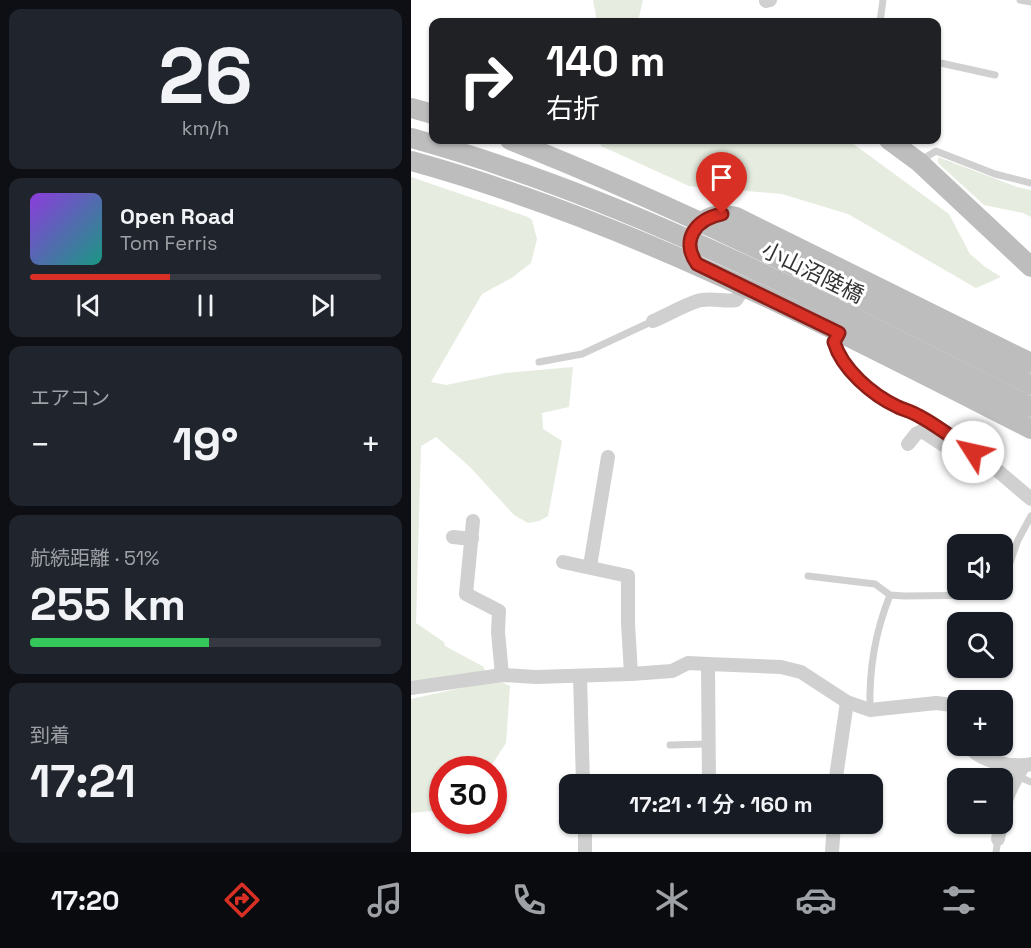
<!DOCTYPE html>
<html lang="ja">
<meta charset="utf-8">
<style>
:root{--surface:#171b24;--page:#20242c;--text:#f1f3f6;--muted:#9ea1a6;--line:#363941;--accent:#d93025}
body{margin:0;font-family:"Space Grotesk","Noto Sans JP",sans-serif;background:var(--page);color:var(--text);height:100vh;display:flex;flex-direction:column;font-size:22px;white-space:nowrap}
*{box-sizing:border-box;margin:0}
p{font-size:20px;color:var(--muted)}
.icon{flex:none;width:33px;height:33px;fill:none;stroke:currentColor;stroke-width:2;stroke-linecap:round;stroke-linejoin:round}
.map{position:relative;flex:1;overflow:hidden}
.panel{display:flex;flex-direction:column;gap:9px;padding:9px;background:#0d0f14;width:411px}
.panel>*{flex:none}
.top-card{position:absolute;left:18px;top:18px;width:512px;height:126px;border-radius:12px;box-shadow:0 2px 4px #0004;background:#202124;color:#fff;overflow:hidden}
.tools{position:absolute;left:536px;top:534px;display:grid;gap:12px}
.tools a{display:grid;place-items:center;width:66px;height:66px;border-radius:12px;background:var(--surface);box-shadow:0 2px 4px #0004;font-size:30px}
.speed{position:absolute;left:18px;top:756px;display:flex;gap:12px;font-size:30px;font-weight:700;text-align:center}
.speed>*{display:grid;place-content:center;width:78px;height:78px;border-radius:50%;background:var(--surface);box-shadow:0 2px 4px #0004;line-height:1}
.speed .limit{border:9px solid #d22;background:#fff;color:#111}
.pin{position:absolute;display:grid;place-items:center;width:51px;height:51px;color:#fff;margin:-62px -26px;border-radius:50% 50% 50% 0;rotate:-45deg;box-shadow:0 0 6px #0007}
.pin .icon{rotate:45deg}
.me{position:absolute;width:66px;margin:-33px;rotate:305deg;stroke-linejoin:round;filter:drop-shadow(0 0 4px #0008)}
.turn{display:flex;align-items:center;gap:21px;height:126px;padding:0 18px;font-size:27px}
.turn .icon{width:78px;height:78px;stroke-width:2.5}
.turn b{display:block;font-size:42px;line-height:51px}
.big{font-size:45px;font-weight:600;line-height:1.1}
.panel .tile{flex:1;display:flex;flex-direction:column;justify-content:center;gap:9px;min-width:0;padding:0 21px;border-radius:12px;background:var(--page)}
.panel .dial{align-items:center;gap:0}
.dial b{font-size:78px;line-height:1}
.song{display:flex;align-items:center;gap:18px}
.cover{width:72px;height:72px;border-radius:9px;background:linear-gradient(135deg,hsl(270 70% 55%),hsl(170 70% 35%))}
.played{height:6px;border-radius:3px;background:linear-gradient(90deg,var(--accent) 40%,var(--line) 40%)}
.keys{display:flex;justify-content:space-around;direction:ltr}
.heat{display:flex;justify-content:space-between;align-items:center;font-size:33px;direction:ltr}
.charge{height:9px;border-radius:4px;background:linear-gradient(90deg,#34c759 51%,var(--line) 0)}
.trip{position:absolute;left:148px;top:774px;width:324px;height:60px;border-radius:12px;background:var(--surface);box-shadow:0 2px 4px #0004;font-weight:600;line-height:60px;text-align:center}
.tab-bar{display:flex;height:96px;justify-content:space-around;align-items:center;background:#090b0e;color:var(--muted)}
.tab-bar .icon{width:42px;height:42px}
.tab-bar .selected{color:var(--accent)}
.tab-bar b{font-size:27px;color:var(--text)}
main{display:flex;flex:1;min-height:0}
.map>svg:first-child{display:block}
</style>
<main>
<section class="panel">
<div class="tile dial"><b>26</b><p>km/h</p></div>
<div class="tile">
<div class="song"><i class="cover"></i><div><b>Open Road</b><p>Tom Ferris</p></div></div>
<div class="played"></div>
<div class="keys"><svg class="icon" aria-label="previous" viewBox="0 0 24 24"><path d="M18 5L8 12l10 7zM5 5v14"/></svg><svg class="icon" aria-label="pause" viewBox="0 0 24 24"><path d="M8 5v14M16 5v14"/></svg><svg class="icon" aria-label="next" viewBox="0 0 24 24"><path d="M6 5l10 7-10 7zM19 5v14"/></svg></div>
</div>
<div class="tile"><p>エアコン</p>
<div class="heat"><a>−</a><b class="big">19°</b><a>+</a></div>
</div>
<div class="tile"><p>航続距離 · 51%</p><b class="big">255 km</b><div class="charge"></div></div>
<div class="tile"><p>到着</p><b class="big">17:21</b></div>
</section>
<div class="map">
<svg width="620" height="852" viewBox="0 0 620 852">
<rect width="100%" height="100%" fill="#fff"/>
<g fill="#e6ecdf">
<path d="M182,0H232L228,17L223,22H186Z"/>
<path d="M189,140H437L538,214L559,254L573,266L590,277L565,288L437,214L371,194L278,186L190,146Z"/>
<path d="M527,157L606,187L620,190V217L612,213L573,205L527,163Z"/>
<path d="M0,177L117,217L121,220L126,239L120,263L102,277L71,294L20,382L35,385L94,373L162,367L158,407L131,413L132,429L151,441L137,516L128,521L117,523L103,515L59,467L25,437L10,446L5,623L33,642L34,646L73,667L74,678L0,685Z"/>
<path d="M86,680L99,686L95,743L78,769L32,770L31,810L0,813V699Z"/>
</g>
<g fill="none" stroke-linecap="round" stroke-linejoin="round">
<g stroke="#d0d0d0" stroke-width="7">
<path d="M609,0L620,2"/>
<path d="M469,22L472,0"/>
<path d="M525,62L584,75"/>
<path d="M510,160L525,151L584,174L620,183"/>
<path d="M128,362L171,354L242,321"/>
<path d="M397,576L464,584L479,595L493,596L587,595L589,590"/>
<path d="M591,585L607,540L620,516"/>
<path d="M459,710C458,668 464,633 479,595"/>
<path d="M259,745L297,744"/>
<path d="M606,776L620,782"/>
<path d="M585,852L587,839"/>
</g>
<g stroke="#d0d0d0" stroke-width="14">
<path d="M355,1L359,0"/>
<path d="M242,321C255,316 280,301 291,300C303,298 314,302 325,300L334,286"/>
<path d="M428,333L423,342C431,369 461,395 486,407C493,410 501,412 508,416C533,429 557,449 580,465"/>
<path d="M497,444L505,434L511,431L549,456L566,465H580L620,499"/>
<path d="M62,521L55,594L88,611L87,632L91,675"/>
<path d="M42,537L61,539"/>
<path d="M152,562L217,576V623L220,674"/>
<path d="M179,566L197,457"/>
<path d="M297,664L298,784"/>
<path d="M169,676L172,784"/>
<path d="M0,688L91,675L125,677L220,674L261,671L277,663L297,664L370,667L390,672L436,702L459,710L525,703L541,705L546,712"/>
<path d="M558,746C569,762 601,768 620,764"/>
<path d="M424,784L436,702"/>
<path d="M591,815C594,797 603,781 613,765"/>
<path d="M174,824V852"/>
<path d="M587,839L590,824"/>
<path d="M421,852L423,824"/>
</g>
<g stroke="#bdbdbd" stroke-width="20">
<path d="M0,108L22,114"/>
<path d="M0,138C218,198 419,306 620,407"/>
<path d="M99,140C278,211 449,298 620,385"/>
<path d="M478,140L508,162L620,267"/>
<path d="M0,161C218,221 419,327 620,429"/>
<path d="M286,226C298,215 309,213 325,217L620,363"/>
</g>
</g>
<g fill="none" stroke-linecap="round" stroke-linejoin="round">
<defs>
<path id="route" d="M311,214C285,219 269,240 286,264L428,333L423,342C431,369 461,395 487,407C494,410 501,412 508,416C527,426 544,440 562,452"/>
</defs>
<use href="#route" stroke="#8d1f18" stroke-width="15"/>
<use href="#route" stroke="#d93025" stroke-width="10"/>
</g>
<g text-anchor="middle" dominant-baseline="central" stroke-width="6" stroke-linejoin="round" paint-order="stroke">
<g font-size="22" fill="#333" stroke="#fff">
<text transform="translate(402 272) rotate(26)">小山沼陸橋</text>
</g>
</g>
</svg>
<div class="tools">
<a><svg class="icon" aria-label="sound" viewBox="0 0 24 24"><path d="M4 9h4l5-4v14l-5-4H4zM17 9q2 3 0 6"/></svg></a>
<a><svg class="icon" aria-label="search" viewBox="0 0 24 24"><circle cx="10" cy="10" r="6"/><path d="M15 15l6 6"/></svg></a>
<a>+</a>
<a>−</a>
</div>
<div class="speed"><div class="limit">30</div></div>
<div class="pin" style="left:311px;top:214px;background:#d93025"><svg class="icon" aria-label="arrive" viewBox="0 0 24 24"><path d="M6 21V4h12l-3 4 3 4H6"/></svg></div>
<svg class="me" style="left:562px;top:452px" viewBox="-20 -20 40 40"><circle r="19" fill="#fff"/><path d="M0-13L10 11 0 6-10 11z" fill="#d93025"/></svg>
<div class="trip">17:21 · 1 分 · 160 m</div>
<div class="top-card">
<div class="turn"><svg class="icon" aria-label="right" viewBox="0 0 24 24"><path d="M7 20v-9h11M14 6l5 5-5 5"/></svg><div><b>140 m</b>右折</div></div>
</div>
</div>
</main>
<nav class="tab-bar">
<b>17:20</b>
<svg class="icon selected" aria-label="directions" viewBox="0 0 24 24"><path d="M12 3l9 9-9 9-9-9zM9 14v-3h6M13 9l2 2-2 2"/></svg>
<svg class="icon" aria-label="music" viewBox="0 0 24 24"><path d="M9 18V5l10-2v13"/><circle cx="6" cy="18" r="3"/><circle cx="16" cy="16" r="3"/></svg>
<svg class="icon" aria-label="phone" viewBox="0 0 24 24"><path d="M5 4h4l2 5-3 2q2 4 5 5l2-3 5 2v4C11 20 4 13 5 4z"/></svg>
<svg class="icon" aria-label="climate" viewBox="0 0 24 24"><path d="M12 3v18M4 7l16 10M4 17L20 7"/></svg>
<svg class="icon" aria-label="car" viewBox="0 0 24 24"><path d="M5 17H2v-5l4-1 3-4h7l3 4 3 1v5h-3M9 17h6M6 11h13"/><circle cx="7" cy="17" r="2"/><circle cx="17" cy="17" r="2"/></svg>
<svg class="icon" aria-label="filters" viewBox="0 0 24 24"><path d="M4 7h16M4 17h16"/><circle cx="9" cy="7" r="2"/><circle cx="15" cy="17" r="2"/></svg>
</nav>
